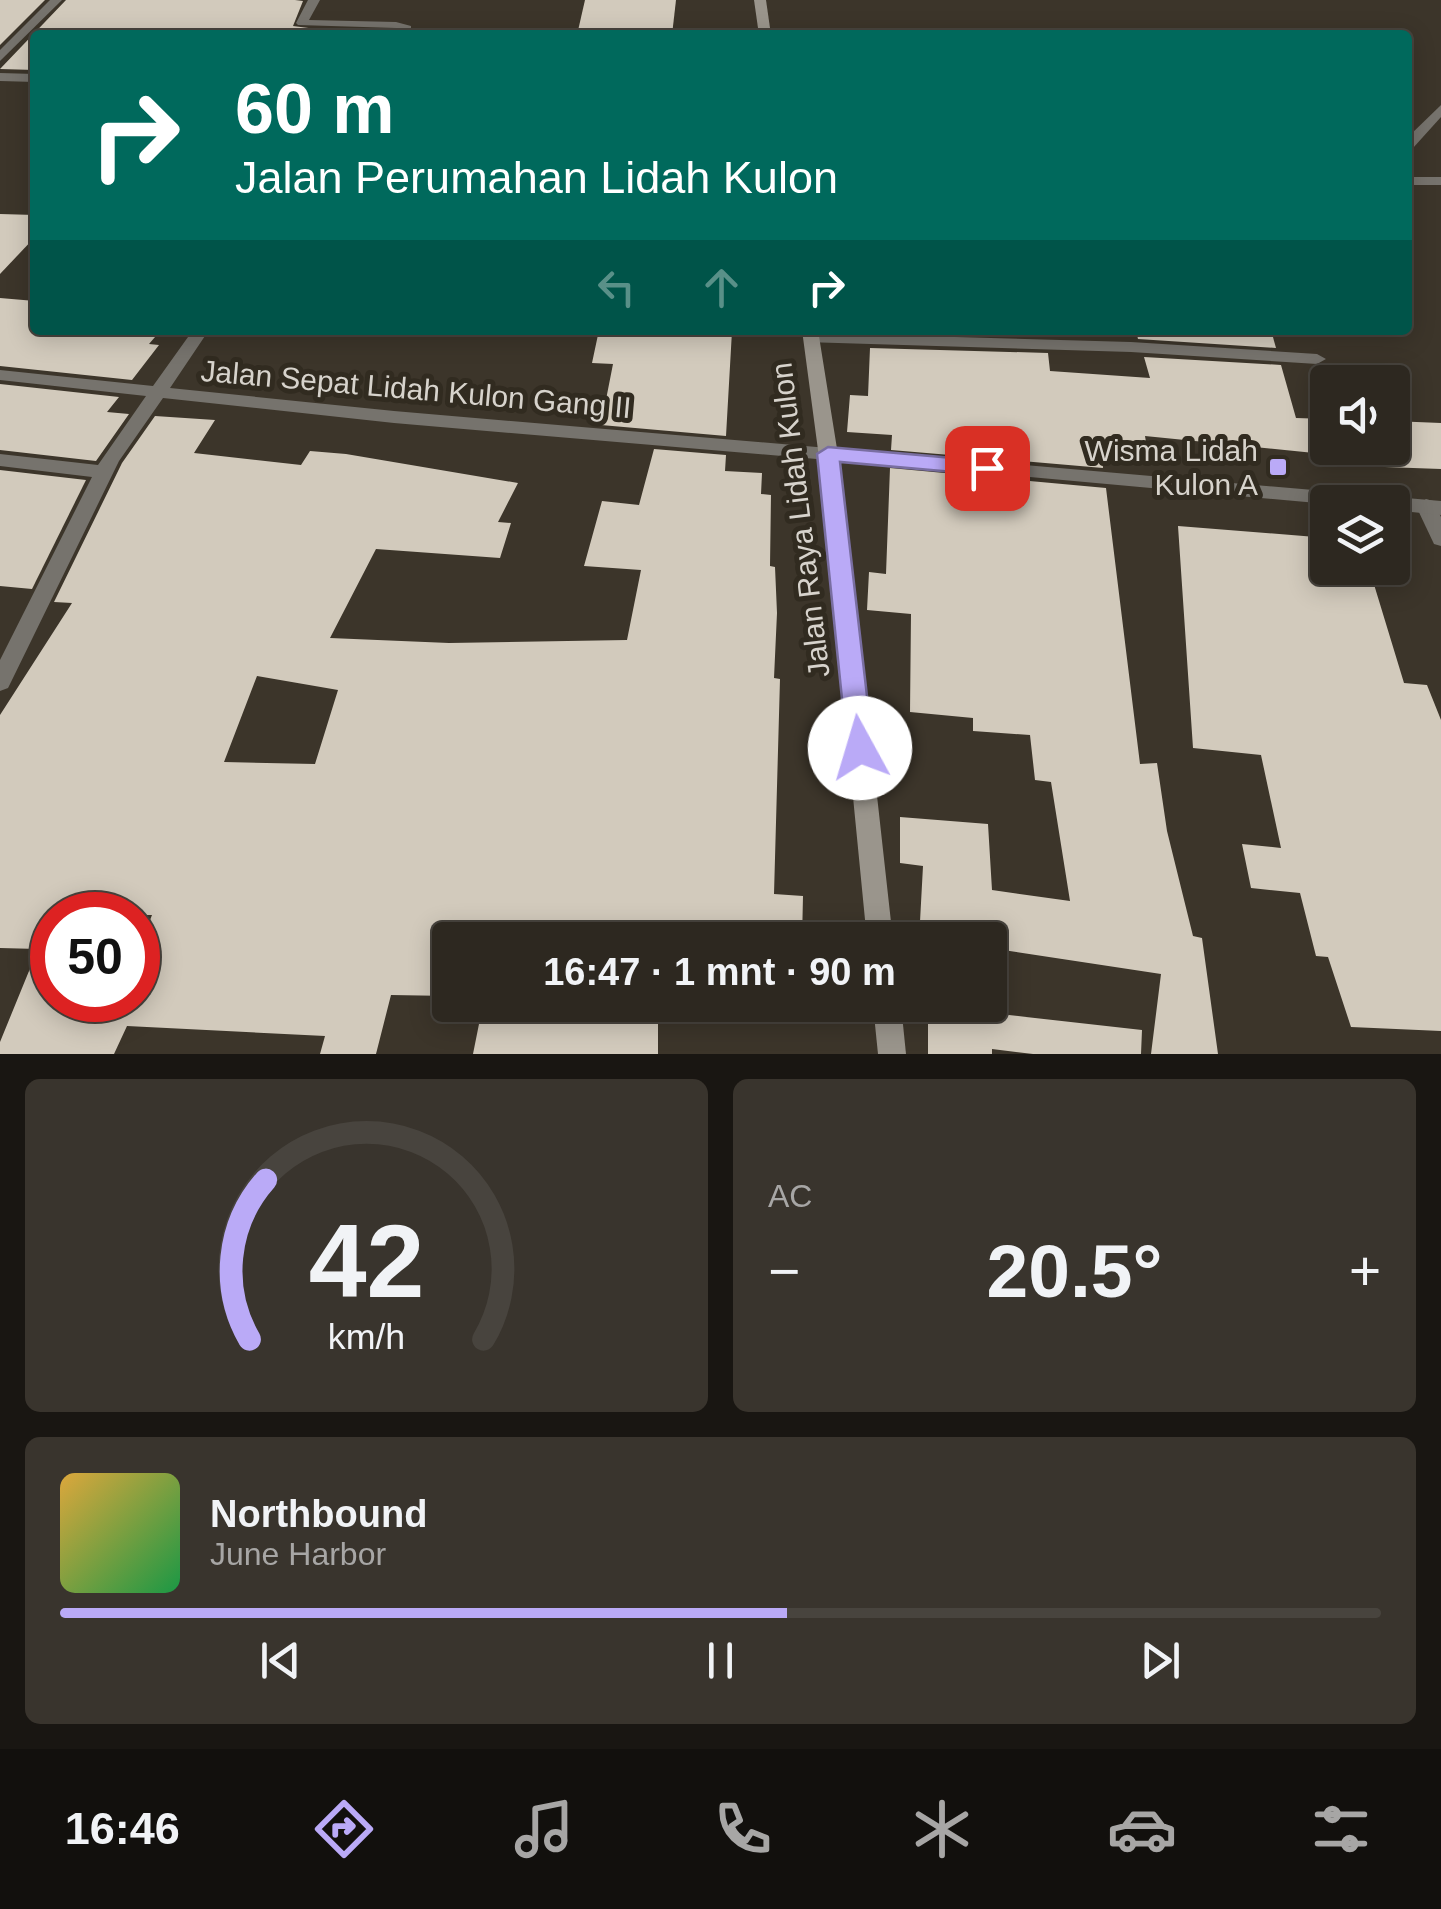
<!DOCTYPE html>
<html lang="id">
<meta charset="utf-8">
<style>
:root{--surface:#2d2820;--page:#39342d;--text:#f1f3f6;--muted:#a7a6a5;--line:#48443e;--accent:#baaaf7}
body{margin:0;font-family:Helvetica,sans-serif;background:var(--page);color:var(--text);height:100vh;display:flex;flex-direction:column;font-size:38px;white-space:nowrap}
*{box-sizing:border-box;margin:0}
p{font-size:32px;color:var(--muted)}
.icon{flex:none;width:55px;height:55px;fill:none;stroke:currentColor;stroke-width:2;stroke-linecap:round;stroke-linejoin:round}
.map{position:relative;height:1054px;overflow:hidden}
.panel{display:flex;flex-direction:column;gap:25px;padding:25px;background:#191612;flex:1}
.panel>*{flex:none}
.guide{position:absolute;left:30px;top:30px;width:1382px;height:305px;border-radius:10px;box-shadow:0 5px 25px #0003,0 0 0 2px var(--line);background:#00695c;color:#fff;overflow:hidden}
.controls{position:absolute;left:1310px;top:365px;display:grid;gap:20px}
.controls a{display:grid;place-items:center;width:100px;height:100px;border-radius:10px;background:var(--surface);box-shadow:0 5px 25px #0003,0 0 0 2px var(--line);font-size:50px}
.speed{position:absolute;left:30px;top:892px;display:flex;gap:20px;font-size:50px;font-weight:700;text-align:center}
.speed>*{display:grid;place-content:center;width:130px;height:130px;border-radius:50%;background:var(--surface);box-shadow:0 5px 25px #0003,0 0 0 2px var(--line);line-height:1}
.speed .limit{border:15px solid #d22;background:#fff;color:#111}
.pin{position:absolute;display:grid;place-items:center;width:85px;height:85px;color:#fff;margin:-42px;border-radius:20px;box-shadow:0 5px 15px #0006}
.me{position:absolute;width:110px;margin:-55px;rotate:354deg;stroke-linejoin:round;filter:drop-shadow(0 0 8px #0008)}
.turn{display:flex;align-items:center;gap:35px;height:210px;padding:0 40px;font-size:45px}
.turn .icon{width:130px;height:130px;stroke-width:2.5}
.turn b{display:block;font-size:70px;line-height:85px}
.lanes{display:flex;align-items:center;height:95px;padding:0 40px;background:#0003;justify-content:center;gap:50px;direction:ltr}
.lanes .off{opacity:.35}
.big{font-size:75px;font-weight:700;line-height:1.1}
.panel .card{flex:1;display:flex;flex-direction:column;justify-content:center;gap:15px;min-width:0;padding:0 35px;border-radius:15px;background:var(--page)}
.panel .dial{align-items:center;gap:0}
.dial svg{height:260px;overflow:visible;fill:none;stroke:var(--line);stroke-width:7;stroke-linecap:round;text-anchor:middle}
.dial text{fill:var(--text);stroke:none}
.song{display:flex;align-items:center;gap:30px}
.cover{width:120px;height:120px;border-radius:15px;background:linear-gradient(135deg,hsl(40 70% 55%),hsl(140 70% 35%))}
.played{height:10px;border-radius:5px;background:linear-gradient(90deg,var(--accent) 55%,var(--line) 55%)}
.keys{display:flex;justify-content:space-around;direction:ltr}
.heat{display:flex;justify-content:space-between;align-items:center;font-size:55px;direction:ltr}
.panel .tiles{flex:1;display:grid;gap:25px;grid-template-columns:1fr 1fr}
.card:last-child{grid-column:span 2}
.trip{position:absolute;left:432px;top:922px;width:575px;height:100px;border-radius:10px;background:var(--surface);box-shadow:0 5px 25px #0003,0 0 0 2px var(--line);font-weight:700;line-height:100px;text-align:center}
.menu{display:flex;height:160px;justify-content:space-around;align-items:center;background:#12100d;color:var(--muted)}
.menu .icon{width:70px;height:70px}
.menu .selected{color:var(--accent)}
.menu b{font-size:45px;color:var(--text)}
.map>svg:first-child{display:block}
</style>
<div class="map">
<svg width="1441" height="1054" viewBox="0 0 1441 1054">
<rect width="100%" height="100%" fill="#3c352a"/>
<g fill="#d2cabc" fill-rule="evenodd">
<path d="M0,0H45L0,45Z"/>
<path d="M66,0H295L303,1L293,26L324,30L320,35H35V70L0,69Z"/>
<path d="M585,0H676L672,35H577Z"/>
<path d="M0,214L35,215V237L0,274Z"/>
<path d="M0,298L35,301V330H161L149,344L159,345L132,380L0,366Z"/>
<path d="M599,330L732,331L726,436L601,425L613,364L592,363Z"/>
<path d="M871,330H1045L1046,336L871,331Z"/>
<path d="M1136,330H1271L1276,348L1138,339Z"/>
<path d="M870,348L1048,353L1050,371L1150,378L1144,357L1281,365L1296,418L1328,419V448H1392V421L1441,423V469L1329,465L1324,454L1145,436L1146,442L1111,439L1114,458L1102,457L1103,468L891,450L892,435L847,432L850,395L868,396Z"/>
<path d="M0,384L119,397L107,412L129,414L96,461L0,450Z"/>
<path d="M155,416L215,420L194,453L301,465L310,451L346,454L518,483L498,522L511,523L500,558L376,549L330,638L449,643L627,640L641,570L584,566L602,501L639,505L654,449L726,455L725,471L762,473L761,494L771,495L770,566L775,567L777,613L774,678L780,679L774,894L803,896L802,940H450V996L391,995L376,1054H320L325,1036L127,1026L114,1054H0V1042L38,949L0,948V715L72,603L54,602L122,463ZM257,676L338,690L315,764L224,762ZM52,915H152L138,951V1000H52Z"/>
<path d="M890,468L1106,488L1140,764L1157,763L1167,831L1193,936L1202,938L1218,1054H1151L1161,974L990,948V940H919L923,866L900,863V817L988,824L992,890L1070,901L1051,782L1035,780L1030,735L973,731V718L910,712L911,614L867,610L869,572L886,574Z"/>
<path d="M0,470L86,480L32,589L0,586Z"/>
<path d="M1178,526L1328,538V568H1369L1404,683L1427,685L1441,720V1031L1351,1027L1328,957L1316,956L1300,893L1251,888L1242,844L1281,848L1261,755L1193,748Z"/>
<path d="M928,1006L1142,1030L1141,1054H1033L992,1049V1054H928Z"/>
<path d="M482,1009L558,1011L557,1017L658,1016V1054H473Z"/>
</g>
<g fill="none" stroke-linecap="round" stroke-linejoin="round">
<g fill="#76736d" fill-rule="evenodd">
<path d="M50,0H62L0,61V50Z"/>
<path d="M308,0H320L309,20L396,22L411,26V35H399L401,30L396,28L298,25L296,23Z"/>
<path d="M0,73L35,74V82L0,81Z"/>
<path d="M1441,105V117L1413,148L1408,149V137Z"/>
<rect x="1408" y="177" width="33" height="8"/>
<path d="M193,330H209L170,388L394,411L828,448L837,454L828,460L394,423L163,398L119,461L11,682L8,688L0,691V660L92,477L0,466V454L98,465L146,396L0,380V370L153,386Z"/>
<path d="M811,333L1131,342L1317,354L1326,359L1317,364L1131,352L805,342V334Z"/>
<path d="M1426,499L1433,501L1441,517V546L1434,544L1416,506Z"/>
</g>
<path fill="#76736d" fill-rule="evenodd" d="M828,448L1441,501V515L1392,510V502L1328,504L821,458L819,454Z"/>
<g fill="#9a958c" fill-rule="evenodd">
<path d="M754,0H766L771,35H759Z"/>
<path d="M802,330H818L842,480L893,940H867L822,480Z"/>
<path d="M873,1005H901L906,1054H878Z"/>
</g>
</g>
<path fill="#baaaf7" stroke="#796ea1" stroke-width="2.5" d="M828,447L987,461L998,468L987,475L840,462L873,748L870,756H850L847,748L817,454Z"/>
<rect fill="#baaaf7" stroke="#312b20" stroke-width="4" x="1268" y="457" width="20" height="20" rx="5"/>
<g text-anchor="middle" dominant-baseline="central" stroke-width="10" stroke-linejoin="round" paint-order="stroke">
<g font-size="30" fill="#d7d3cc" stroke="#312b20">
<text transform="translate(416 389) rotate(5)">Jalan Sepat Lidah Kulon Gang II</text>
<text transform="translate(800 520) rotate(-97)">Jalan Raya Lidah Kulon</text>
</g>
<g font-size="30" fill="#d7d3cc" stroke="#312b20" text-anchor="end">
<text x="1258" y="450">Wisma Lidah<tspan x="1258" dy="34">Kulon A</tspan></text>
</g>
</g>
</svg>
<div class="controls">
<a><svg class="icon" aria-label="sound" viewBox="0 0 24 24"><path d="M4 9h4l5-4v14l-5-4H4zM17 9q2 3 0 6"/></svg></a>
<a><svg class="icon" aria-label="layers" viewBox="0 0 24 24"><path d="M12 4l9 5-9 5-9-5zM3 14l9 5 9-5"/></svg></a>
</div>
<div class="speed"><div class="limit">50</div></div>
<div class="pin" style="left:987px;top:468px;background:#d93025"><svg class="icon" aria-label="arrive" viewBox="0 0 24 24"><path d="M6 21V4h12l-3 4 3 4H6"/></svg></div>
<svg class="me" style="left:860px;top:748px" viewBox="-20 -20 40 40"><circle r="19" fill="#fff"/><path d="M0-13L10 11 0 6-10 11z" fill="#baaaf7"/></svg>
<div class="trip">16:47 · 1 mnt · 90 m</div>
<div class="guide">
<div class="turn"><svg class="icon" aria-label="right" viewBox="0 0 24 24"><path d="M7 20v-9h11M14 6l5 5-5 5"/></svg><div><b>60 m</b>Jalan Perumahan Lidah Kulon</div></div>
<div class="lanes"><svg class="icon off" aria-label="left" viewBox="0 0 24 24"><path d="M17 20v-9H6M10 6l-5 5 5 5"/></svg><svg class="icon off" aria-label="ahead" viewBox="0 0 24 24"><path d="M12 20V5M6 11l6-6 6 6"/></svg><svg class="icon" aria-label="right" viewBox="0 0 24 24"><path d="M7 20v-9h11M14 6l5 5-5 5"/></svg></div>
</div>
</div>
<section class="panel">
<div class="tiles">
<div class="card dial"><svg viewBox="0 0 100 80">
<path d="M14 69A42 42 0 1 1 86 69"/>
<path d="M14 69A42 42 0 0 1 19 20" stroke="#baaaf7"/>
<text x="50" y="56" font-size="32" font-weight="700">42</text>
<text x="50" y="72" font-size="11">km/h</text>
</svg></div>
<div class="card"><p>AC</p>
<div class="heat"><a>−</a><b class="big">20.5°</b><a>+</a></div>
</div>
<div class="card">
<div class="song"><i class="cover"></i><div><b>Northbound</b><p>June Harbor</p></div></div>
<div class="played"></div>
<div class="keys"><svg class="icon" aria-label="previous" viewBox="0 0 24 24"><path d="M18 5L8 12l10 7zM5 5v14"/></svg><svg class="icon" aria-label="pause" viewBox="0 0 24 24"><path d="M8 5v14M16 5v14"/></svg><svg class="icon" aria-label="next" viewBox="0 0 24 24"><path d="M6 5l10 7-10 7zM19 5v14"/></svg></div>
</div>
</div>
</section>
<nav class="menu">
<b>16:46</b>
<svg class="icon selected" aria-label="directions" viewBox="0 0 24 24"><path d="M12 3l9 9-9 9-9-9zM9 14v-3h6M13 9l2 2-2 2"/></svg>
<svg class="icon" aria-label="music" viewBox="0 0 24 24"><path d="M9 18V5l10-2v13"/><circle cx="6" cy="18" r="3"/><circle cx="16" cy="16" r="3"/></svg>
<svg class="icon" aria-label="phone" viewBox="0 0 24 24"><path d="M5 4h4l2 5-3 2q2 4 5 5l2-3 5 2v4C11 20 4 13 5 4z"/></svg>
<svg class="icon" aria-label="climate" viewBox="0 0 24 24"><path d="M12 3v18M4 7l16 10M4 17L20 7"/></svg>
<svg class="icon" aria-label="car" viewBox="0 0 24 24"><path d="M5 17H2v-5l4-1 3-4h7l3 4 3 1v5h-3M9 17h6M6 11h13"/><circle cx="7" cy="17" r="2"/><circle cx="17" cy="17" r="2"/></svg>
<svg class="icon" aria-label="filters" viewBox="0 0 24 24"><path d="M4 7h16M4 17h16"/><circle cx="9" cy="7" r="2"/><circle cx="15" cy="17" r="2"/></svg>
</nav>
